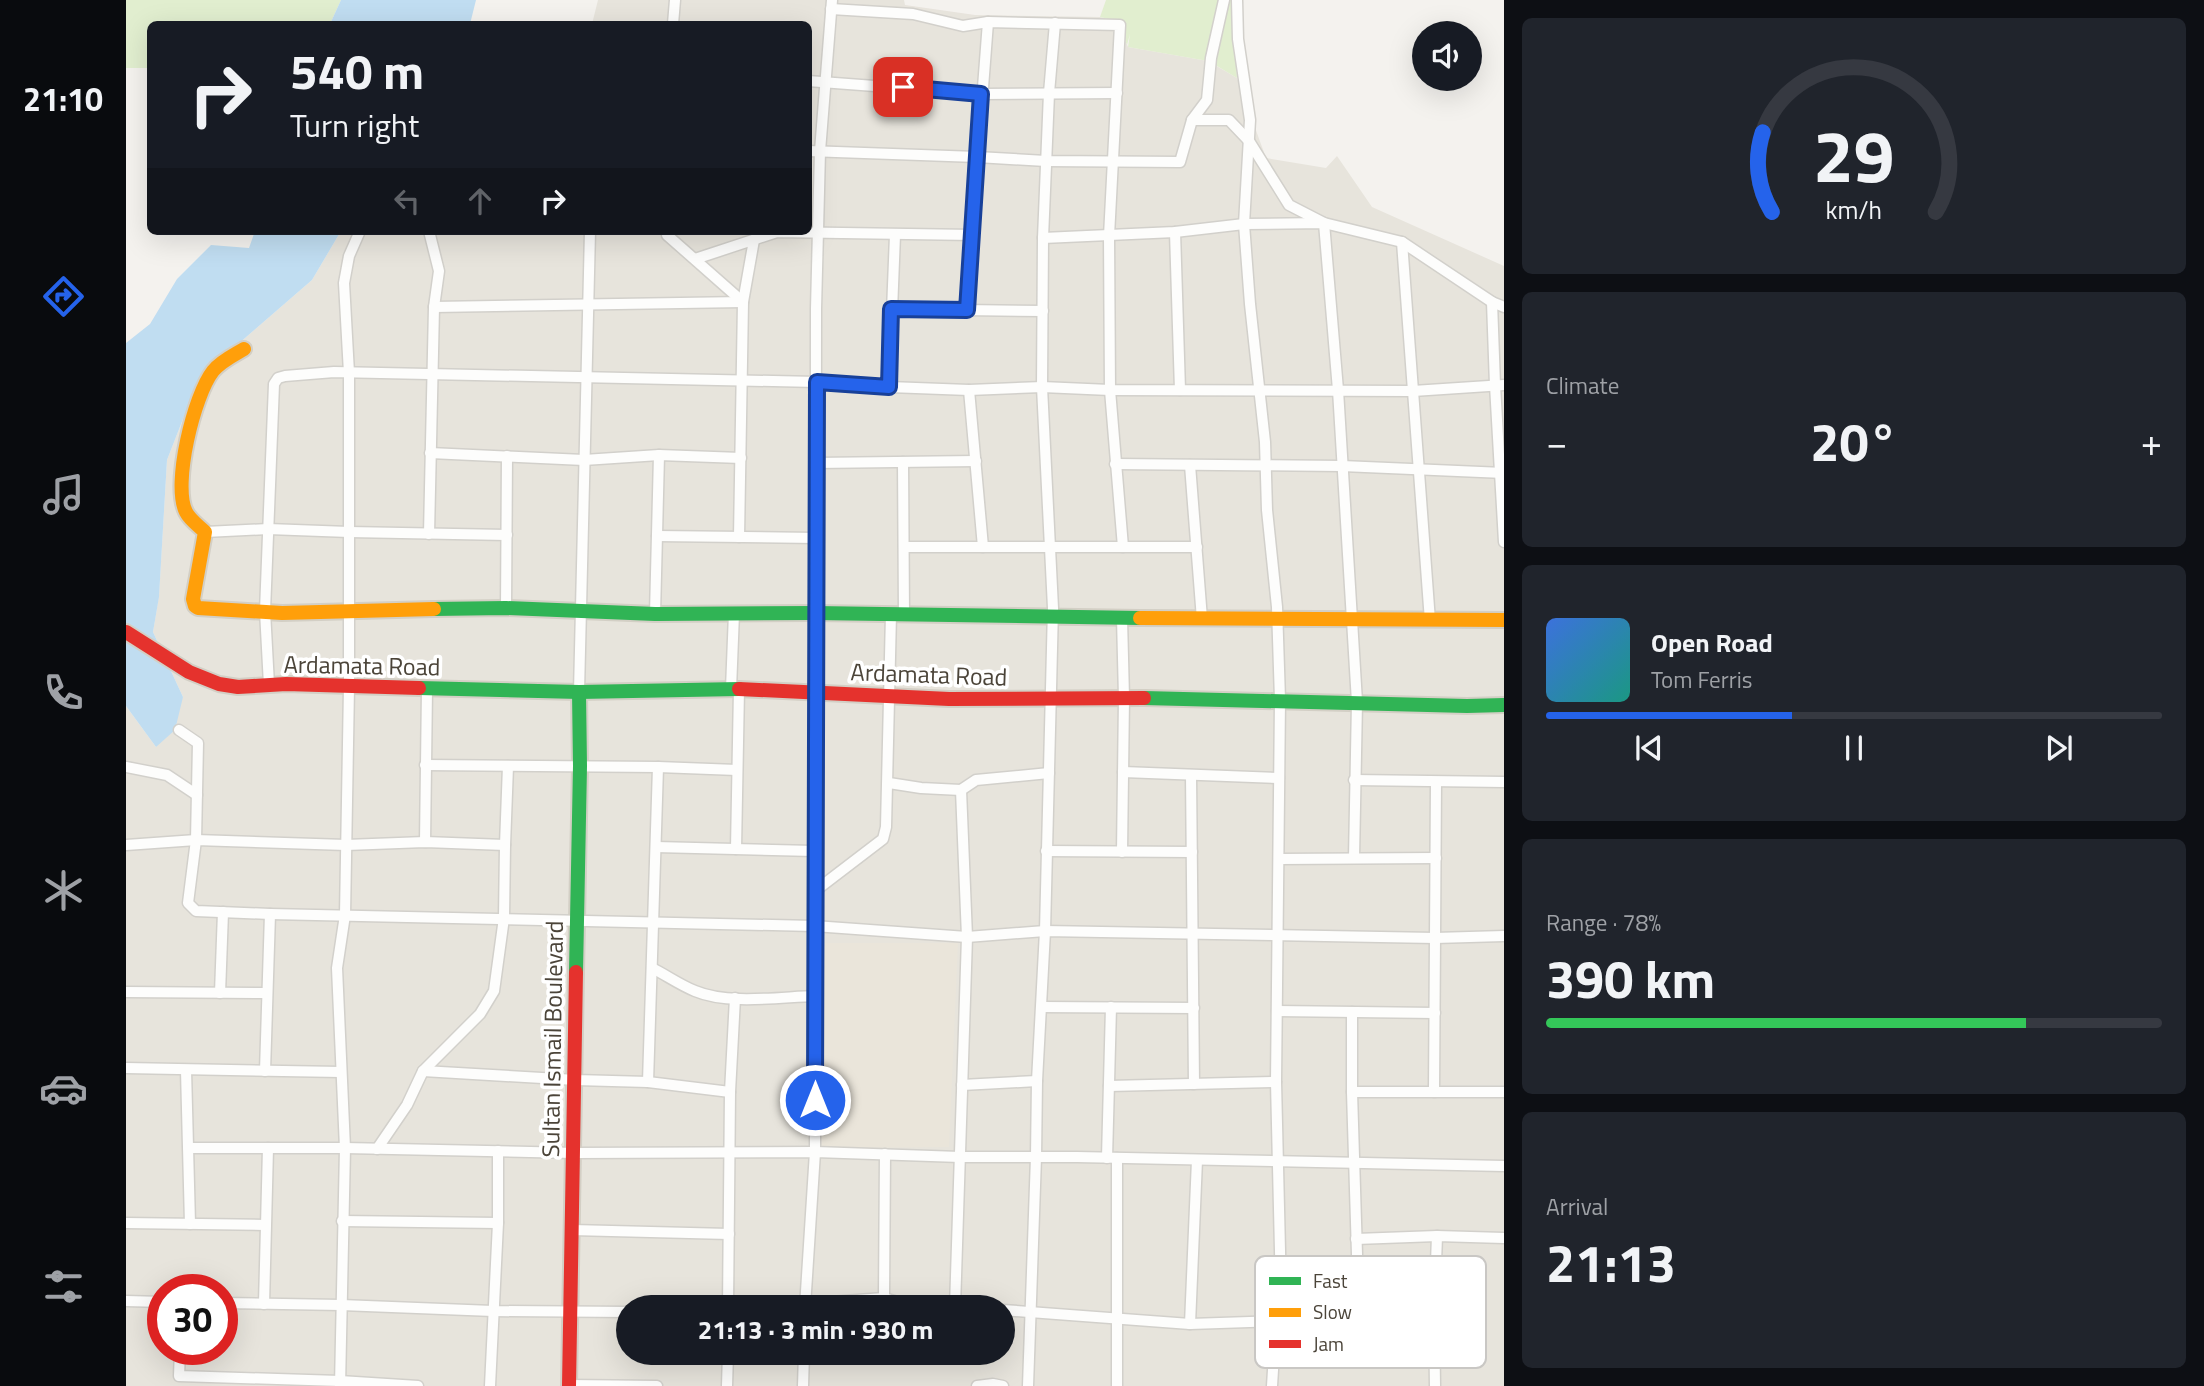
<!DOCTYPE html>
<meta charset="utf-8">
<style>
:root{--surface:#171b24;--page:#20242c;--text:#f1f3f6;--muted:#9ea1a6;--line:#363941;--accent:#2563eb}
body{margin:0;font-family:"Titillium Web",sans-serif;background:var(--page);color:var(--text);height:100vh;display:flex;flex-direction:column;font-size:26px;white-space:nowrap}
*{box-sizing:border-box;margin:0}
p{font-size:23px;color:var(--muted)}
.icon{flex:none;width:38px;height:38px;fill:none;stroke:currentColor;stroke-width:2;stroke-linecap:round;stroke-linejoin:round}
.map{position:relative;flex:1;overflow:hidden}
.sheet{display:flex;flex-direction:column;gap:18px;padding:18px;background:#0d0f14;width:700px}
.sheet>*{flex:none}
.hud{position:absolute;left:21px;top:21px;width:665px;height:214px;border-radius:10px;box-shadow:0 7px 28px #0002;background:#171b24;color:var(--text);overflow:hidden}
.controls{position:absolute;left:1286px;top:21px;display:grid;gap:14px}
.controls a{display:grid;place-items:center;width:70px;height:70px;border-radius:50%;background:var(--surface);box-shadow:0 7px 28px #0002;font-size:35px}
.speed{position:absolute;left:21px;top:1274px;display:flex;gap:14px;font-size:35px;font-weight:700;text-align:center}
.speed>*{display:grid;place-content:center;width:91px;height:91px;border-radius:50%;background:var(--surface);box-shadow:0 7px 28px #0002;line-height:1}
.speed .limit{border:10px solid #d22;background:#fff;color:#111}
.pin{position:absolute;display:grid;place-items:center;width:60px;height:60px;color:#fff;margin:-30px;border-radius:14px;box-shadow:0 4px 10px #0006}
.me{position:absolute;width:77px;margin:-38px;rotate:0deg;stroke-linejoin:round;filter:drop-shadow(0 0 5px #0008)}
.turn{display:flex;align-items:center;gap:24px;height:147px;padding:0 28px;font-size:32px}
.turn .icon{width:91px;height:91px;stroke-width:2.5}
.turn b{display:block;font-size:49px;line-height:60px}
.lanes{display:flex;align-items:center;height:66px;padding:0 28px;background:#0003;justify-content:center;gap:35px;direction:ltr}
.lanes .off{opacity:.35}
.big{font-size:52px;font-weight:700;line-height:1.1}
.sheet .card{flex:1;display:flex;flex-direction:column;justify-content:center;gap:10px;min-width:0;padding:0 24px;border-radius:10px;background:var(--page)}
.sheet .dial{align-items:center;gap:0}
.dial svg{height:182px;overflow:visible;fill:none;stroke:var(--line);stroke-width:7;stroke-linecap:round;text-anchor:middle}
.dial text{fill:var(--text);stroke:none}
.song{display:flex;align-items:center;gap:21px}
.cover{width:84px;height:84px;border-radius:10px;background:linear-gradient(135deg,hsl(220 70% 55%),hsl(170 70% 35%))}
.played{height:7px;border-radius:4px;background:linear-gradient(90deg,var(--accent) 40%,var(--line) 40%)}
.keys{display:flex;justify-content:space-around;direction:ltr}
.heat{display:flex;justify-content:space-between;align-items:center;font-size:38px;direction:ltr}
.charge{height:10px;border-radius:5px;background:linear-gradient(90deg,#34c759 78%,var(--line) 0)}
.trip{position:absolute;left:490px;top:1295px;width:399px;height:70px;border-radius:35px;background:var(--surface);box-shadow:0 7px 28px #0002;font-weight:700;line-height:70px;text-align:center}
main{display:flex;flex:1;min-height:0}
.dock{display:flex;flex-direction:column;width:126px;justify-content:space-around;align-items:center;background:#090b0e;color:var(--muted)}
.dock .icon{width:49px;height:49px}
.dock .active{color:var(--accent)}
.dock b{font-size:32px;color:var(--text)}
.map>svg:first-child{display:block}
</style>
<main>
<nav class="dock">
<b>21:10</b>
<svg class="icon active" aria-label="directions" viewBox="0 0 24 24"><path d="M12 3l9 9-9 9-9-9zM9 14v-3h6M13 9l2 2-2 2"/></svg>
<svg class="icon" aria-label="music" viewBox="0 0 24 24"><path d="M9 18V5l10-2v13"/><circle cx="6" cy="18" r="3"/><circle cx="16" cy="16" r="3"/></svg>
<svg class="icon" aria-label="phone" viewBox="0 0 24 24"><path d="M5 4h4l2 5-3 2q2 4 5 5l2-3 5 2v4C11 20 4 13 5 4z"/></svg>
<svg class="icon" aria-label="climate" viewBox="0 0 24 24"><path d="M12 3v18M4 7l16 10M4 17L20 7"/></svg>
<svg class="icon" aria-label="car" viewBox="0 0 24 24"><path d="M5 17H2v-5l4-1 3-4h7l3 4 3 1v5h-3M9 17h6M6 11h13"/><circle cx="7" cy="17" r="2"/><circle cx="17" cy="17" r="2"/></svg>
<svg class="icon" aria-label="filters" viewBox="0 0 24 24"><path d="M4 7h16M4 17h16"/><circle cx="9" cy="7" r="2"/><circle cx="15" cy="17" r="2"/></svg>
</nav>
<div class="map">
<svg width="1378" height="1386" viewBox="0 0 1378 1386">
<rect width="100%" height="100%" fill="#f4f2ee"/>
<path fill="#e7e4dc" fill-rule="evenodd" d="M472,0H778L779,5L849,15L974,17L991,21L1002,47L1082,61L1111,78L1140,158L1200,168L1211,156L1246,207L1378,266V1386H0V706L30,747L57,697L27,632L33,596L41,460L73,378L186,280L215,231H682V24H466ZM37,1290H96V1349H37ZM502,1307H877V1353H502Z"/>
<path fill="#eae5da" d="M699,943H832L823,1147L694,1148Z"/>
<g fill="#e1eecf">
<path d="M0,0H215L204,24H24V68H0Z"/>
<path d="M980,0H1094L1082,61L1002,47L1004,34L1001,45L991,21L974,17Z"/>
<path d="M1103,0H1106L1111,78L1086,63Z"/>
</g>
<g fill="#c0ddf1">
<path d="M215,0H350L344,24H204Z"/>
<path d="M129,231H215L186,280L73,378L41,460L33,597L27,632L57,697L49,730L30,747L0,706V343L24,324L51,279L85,245L123,248Z"/>
</g>
<g fill="none" stroke-linecap="round" stroke-linejoin="round">
<defs>
<g id="street">
<path d="M1111,0L1112,39L1124,120L1118,224L1124,304L1139,442L1141,510L1151,607L1154,700L1150,1082L1155,1293L1150,1322L1146,1386"/>
<path d="M705,9L787,14L837,26L862,22L994,25L983,236L984,390L997,547"/>
<path d="M547,24L549,0"/>
<path d="M682,81L855,94L991,93"/>
<path d="M1066,120H1103L1123,141L1163,205L1198,223L1212,390L1231,702L1228,858"/>
<path d="M682,151L851,157L920,161L1054,162L1066,120L1081,100L1085,58L1098,0"/>
<path d="M303,231L313,271L308,307L303,534"/>
<path d="M541,231V235L617,302L613,537"/>
<path d="M1049,232L1054,390"/>
<path d="M917,238L1049,232L1118,224L1198,223L1276,242L1366,302L1378,307"/>
<path d="M1276,242L1304,621"/>
<path d="M569,259L651,232L847,235"/>
<path d="M1366,302L1369,385L1378,542"/>
<path d="M308,307L617,302L628,240"/>
<path d="M765,309L917,311"/>
<path d="M840,310L862,22"/>
<path d="M763,387L769,235"/>
<path d="M843,390L857,547"/>
<path d="M304,453L458,460L533,455L615,458"/>
<path d="M777,462L778,614"/>
<path d="M690,463L850,461"/>
<path d="M989,464L1216,466L1378,473"/>
<path d="M1064,465L1076,619"/>
<path d="M79,532L142,529L223,532L381,535"/>
<path d="M531,536L690,538"/>
<path d="M778,547H1071"/>
<path d="M380,608L381,456"/>
<path d="M529,614L533,455"/>
<path d="M143,685L139,611L148,384L152,378L159,376L208,372L691,382L763,387L843,390L916,387L984,390L1287,391L1378,385"/>
<path d="M605,689L608,613"/>
<path d="M453,692L464,231"/>
<path d="M53,730L72,743L70,840L62,903L70,911L144,914L688,926L841,937L919,931L1309,938L1378,936"/>
<path d="M299,765L532,767L611,770"/>
<path d="M0,767L41,775L71,795"/>
<path d="M997,772L1153,778"/>
<path d="M1065,775L1068,1084"/>
<path d="M1228,780L1378,782"/>
<path d="M763,783L795,788L835,790L850,780L923,773"/>
<path d="M299,842L301,689"/>
<path d="M0,845L70,840L220,845L299,842L379,845"/>
<path d="M530,847L688,851"/>
<path d="M610,849L613,689"/>
<path d="M920,851L1066,852"/>
<path d="M996,852L998,698L996,618"/>
<path d="M1153,859L1310,858"/>
<path d="M689,891L757,839L760,827L765,614"/>
<path d="M526,968C540,975 554,985 569,991C602,1005 654,997 689,996"/>
<path d="M0,992L141,993"/>
<path d="M94,993L97,912"/>
<path d="M916,1007L1068,1008"/>
<path d="M1151,1011L1309,1013"/>
<path d="M1226,1012V1092L1233,1319"/>
<path d="M0,1068L215,1072"/>
<path d="M60,1070L64,1224"/>
<path d="M139,1071L144,914"/>
<path d="M297,1071L450,1080L522,1082L604,1092"/>
<path d="M522,1082L532,767"/>
<path d="M836,1085L911,1081"/>
<path d="M983,1086L1150,1082"/>
<path d="M1226,1092H1378"/>
<path d="M1308,1092L1310,782"/>
<path d="M63,1148H219L448,1153L689,1152L834,1157H951L1378,1166"/>
<path d="M251,1149L281,1105L297,1071L354,1014L368,991L378,918L379,845L382,766"/>
<path d="M981,1158L985,1007"/>
<path d="M216,1221L372,1223"/>
<path d="M0,1223L139,1225"/>
<path d="M446,1230L603,1234"/>
<path d="M1230,1239L1311,1236L1378,1238"/>
<path d="M758,1298L759,1154"/>
<path d="M0,1301L37,1302"/>
<path d="M96,1303L215,1305L367,1311L502,1312"/>
<path d="M138,1304L142,1148"/>
<path d="M602,1307L604,1092L609,998"/>
<path d="M679,1307L689,1152L690,309L694,151L706,0"/>
<path d="M684,1307L691,1303L758,1298L785,1306L804,1307"/>
<path d="M829,1307L841,937L835,790"/>
<path d="M877,1310L1064,1324L1308,1316"/>
<path d="M1064,1324L1071,1160"/>
<path d="M54,1349L53,1376L214,1381L292,1386"/>
<path d="M443,1385L531,1386"/>
<path d="M214,1386L219,1148L211,968L219,915L223,687V373L218,283L223,256L234,231"/>
<path d="M364,1386L372,1223V1151"/>
<path d="M601,1386L602,1353"/>
<path d="M677,1386L678,1353"/>
<path d="M851,1386L867,1384L877,1386"/>
<path d="M902,1386L910,1157L911,1081L919,931L927,608L916,387L917,238L923,93L929,23"/>
<path d="M991,1386V1158"/>
<path d="M1309,1386L1308,1316L1311,1236"/>
</g>
<g id="fast">
<path d="M308,609L380,608L529,614L689,613L1014,618"/>
<path d="M293,688L453,692L613,689"/>
<path d="M1018,698L1341,706L1378,705"/>
<path d="M450,972L454,766L453,692"/>
</g>
<g id="slow">
<path d="M118,349C108,355 95,361 87,371C68,395 46,485 60,512C64,520 73,526 79,532L67,599L69,606L72,608L156,613L308,609"/>
<path d="M1014,618L1378,620"/>
</g>
<g id="jam">
<path d="M0,632L63,672L93,684L112,687L160,684L293,688"/>
<path d="M613,689L823,699L1018,698"/>
<path d="M443,1386L450,972"/>
</g>
</defs>
<use href="#street" stroke="#d2d0cb" stroke-width="13"/>
<use href="#fast" stroke="#d3cfc5" stroke-width="18"/>
<use href="#slow" stroke="#d3cfc5" stroke-width="18"/>
<use href="#jam" stroke="#d3cfc5" stroke-width="18"/>
<use href="#street" stroke="#fdfdfc" stroke-width="10"/>
<use href="#fast" stroke="#30b455" stroke-width="14"/>
<use href="#slow" stroke="#ff9f0a" stroke-width="14"/>
<use href="#jam" stroke="#e5322d" stroke-width="14"/>
</g>
<g fill="none" stroke-linecap="round" stroke-linejoin="round">
<defs>
<path id="route" d="M689,1100L691,382L763,387L765,309L841,310L855,94L777,87"/>
</defs>
<use href="#route" stroke="#184099" stroke-width="18"/>
<use href="#route" stroke="#2563eb" stroke-width="12"/>
</g>
<g text-anchor="middle" dominant-baseline="central" stroke-width="7" stroke-linejoin="round" paint-order="stroke">
<g font-size="24" fill="#4b4439" stroke="#fff">
<text transform="translate(236 665) rotate(1)">Ardamata Road</text>
<text transform="translate(803 674) rotate(2)">Ardamata Road</text>
<text transform="translate(426 1039) rotate(-89)">Sultan Ismail Boulevard</text>
</g>
</g>
<rect x="1129" y="1256" width="231" height="112" rx="10" fill="#fff" stroke="#c9c7c4" stroke-width="2"/>
<rect x="1143" y="1277" width="32" height="8" fill="#30b455"/>
<rect x="1143" y="1308" width="32" height="9" fill="#ff9f0a"/>
<rect x="1143" y="1340" width="32" height="8" fill="#e5322d"/>
<g font-size="19" fill="#4b4439">
<text x="1187" y="1288">Fast</text>
<text x="1187" y="1319">Slow</text>
<text x="1187" y="1351">Jam</text>
</g>
</svg>
<div class="controls">
<a><svg class="icon" aria-label="sound" viewBox="0 0 24 24"><path d="M4 9h4l5-4v14l-5-4H4zM17 9q2 3 0 6"/></svg></a>
</div>
<div class="speed"><div class="limit">30</div></div>
<div class="pin" style="left:777px;top:87px;background:#d93025"><svg class="icon" aria-label="arrive" viewBox="0 0 24 24"><path d="M6 21V4h12l-3 4 3 4H6"/></svg></div>
<svg class="me" style="left:689px;top:1100px" viewBox="-20 -20 40 40"><circle r="17" fill="#2563eb" stroke="#fff" stroke-width="3"/><path d="M0-11L8 9 0 5-8 9z" fill="#fff"/></svg>
<div class="trip">21:13 · 3 min · 930 m</div>
<div class="hud">
<div class="turn"><svg class="icon" aria-label="right" viewBox="0 0 24 24"><path d="M7 20v-9h11M14 6l5 5-5 5"/></svg><div><b>540 m</b>Turn right</div></div>
<div class="lanes"><svg class="icon off" aria-label="left" viewBox="0 0 24 24"><path d="M17 20v-9H6M10 6l-5 5 5 5"/></svg><svg class="icon off" aria-label="ahead" viewBox="0 0 24 24"><path d="M12 20V5M6 11l6-6 6 6"/></svg><svg class="icon" aria-label="right" viewBox="0 0 24 24"><path d="M7 20v-9h11M14 6l5 5-5 5"/></svg></div>
</div>
</div>
<section class="sheet">
<div class="card dial"><svg viewBox="0 0 100 80">
<path d="M14 69A42 42 0 1 1 86 69"/>
<path d="M14 69A42 42 0 0 1 10 34" stroke="#2563eb"/>
<text x="50" y="56" font-size="32" font-weight="700">29</text>
<text x="50" y="72" font-size="11">km/h</text>
</svg></div>
<div class="card"><p>Climate</p>
<div class="heat"><a>−</a><b class="big">20°</b><a>+</a></div>
</div>
<div class="card">
<div class="song"><i class="cover"></i><div><b>Open Road</b><p>Tom Ferris</p></div></div>
<div class="played"></div>
<div class="keys"><svg class="icon" aria-label="previous" viewBox="0 0 24 24"><path d="M18 5L8 12l10 7zM5 5v14"/></svg><svg class="icon" aria-label="pause" viewBox="0 0 24 24"><path d="M8 5v14M16 5v14"/></svg><svg class="icon" aria-label="next" viewBox="0 0 24 24"><path d="M6 5l10 7-10 7zM19 5v14"/></svg></div>
</div>
<div class="card"><p>Range · 78%</p><b class="big">390 km</b><div class="charge"></div></div>
<div class="card"><p>Arrival</p><b class="big">21:13</b></div>
</section>
</main>
